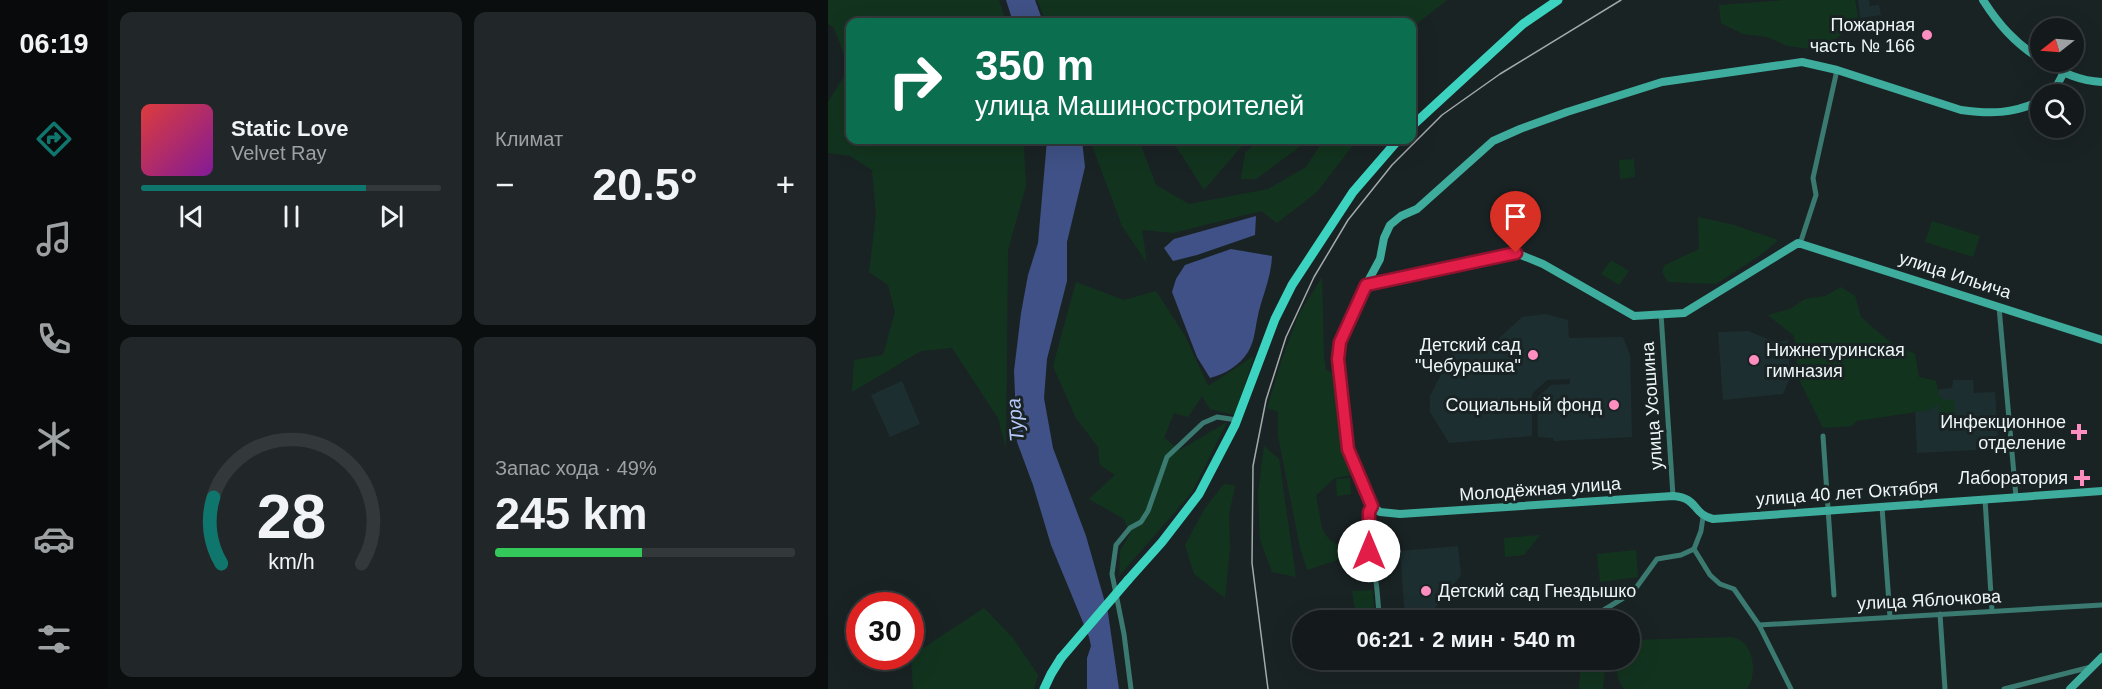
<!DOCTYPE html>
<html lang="ru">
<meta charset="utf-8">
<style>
:root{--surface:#141a1b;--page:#212728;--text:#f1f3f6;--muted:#9da1a3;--line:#33383a;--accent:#0f766e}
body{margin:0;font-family:Arial,sans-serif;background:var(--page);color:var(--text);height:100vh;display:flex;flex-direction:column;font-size:22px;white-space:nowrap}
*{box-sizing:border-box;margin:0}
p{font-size:20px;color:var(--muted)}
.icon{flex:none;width:33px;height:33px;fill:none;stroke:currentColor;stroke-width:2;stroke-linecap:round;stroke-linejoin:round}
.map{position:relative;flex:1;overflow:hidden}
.panel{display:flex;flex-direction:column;gap:12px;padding:12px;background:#0b0e0f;width:720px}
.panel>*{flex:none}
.banner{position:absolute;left:18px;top:18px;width:570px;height:126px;border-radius:12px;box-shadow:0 6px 24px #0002,0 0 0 2px var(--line);background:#0b6e4f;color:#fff;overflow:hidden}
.needle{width:39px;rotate:253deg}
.controls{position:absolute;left:1202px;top:18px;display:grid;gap:12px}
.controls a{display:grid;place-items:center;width:54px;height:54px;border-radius:50%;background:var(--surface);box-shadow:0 6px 24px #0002,0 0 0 2px var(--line);font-size:30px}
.speed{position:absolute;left:18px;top:592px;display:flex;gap:12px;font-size:30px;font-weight:700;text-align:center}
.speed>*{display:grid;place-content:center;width:78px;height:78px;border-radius:50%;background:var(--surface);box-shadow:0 6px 24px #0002,0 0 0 2px var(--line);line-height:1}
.speed .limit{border:9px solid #d22;background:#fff;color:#111}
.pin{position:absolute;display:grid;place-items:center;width:51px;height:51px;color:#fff;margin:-62px -26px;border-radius:50% 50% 50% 0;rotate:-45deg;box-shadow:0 0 6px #0007}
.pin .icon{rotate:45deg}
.me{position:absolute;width:66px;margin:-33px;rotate:0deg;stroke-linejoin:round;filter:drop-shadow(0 0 4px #0008)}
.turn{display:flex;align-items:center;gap:21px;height:126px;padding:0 30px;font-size:27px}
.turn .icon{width:78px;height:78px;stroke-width:2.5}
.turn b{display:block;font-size:42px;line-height:51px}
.big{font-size:45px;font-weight:800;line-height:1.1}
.panel .tile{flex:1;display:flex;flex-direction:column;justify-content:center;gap:9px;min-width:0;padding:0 21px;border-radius:12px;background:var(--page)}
.panel .dial{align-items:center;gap:0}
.dial svg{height:156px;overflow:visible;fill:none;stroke:var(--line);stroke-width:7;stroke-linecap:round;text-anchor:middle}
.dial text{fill:var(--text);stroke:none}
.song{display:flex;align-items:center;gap:18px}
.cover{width:72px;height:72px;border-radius:9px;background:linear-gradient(135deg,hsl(0 70% 55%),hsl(290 70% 35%))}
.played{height:6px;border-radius:3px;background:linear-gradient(90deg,var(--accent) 75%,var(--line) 75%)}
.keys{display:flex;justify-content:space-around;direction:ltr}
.heat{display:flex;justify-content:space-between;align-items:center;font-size:33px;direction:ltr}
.charge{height:9px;border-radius:4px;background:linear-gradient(90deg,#34c759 49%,var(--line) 0)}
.panel .tiles{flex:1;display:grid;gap:12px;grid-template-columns:repeat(2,1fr)}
.trip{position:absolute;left:464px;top:610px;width:348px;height:60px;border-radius:30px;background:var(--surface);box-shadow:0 6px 24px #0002,0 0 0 2px var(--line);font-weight:800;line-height:60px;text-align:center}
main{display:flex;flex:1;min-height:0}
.tab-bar{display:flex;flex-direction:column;width:108px;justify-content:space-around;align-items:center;background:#080a0b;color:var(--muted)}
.tab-bar .icon{width:42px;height:42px}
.tab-bar .on{color:var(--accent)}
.tab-bar b{font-size:27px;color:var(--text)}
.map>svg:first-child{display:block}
</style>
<main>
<nav class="tab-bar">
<b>06:19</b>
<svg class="icon on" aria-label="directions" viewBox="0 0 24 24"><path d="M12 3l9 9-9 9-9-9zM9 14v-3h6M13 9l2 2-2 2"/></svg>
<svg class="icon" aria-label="music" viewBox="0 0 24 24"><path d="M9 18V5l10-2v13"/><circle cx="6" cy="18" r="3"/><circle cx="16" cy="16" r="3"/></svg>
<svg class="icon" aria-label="phone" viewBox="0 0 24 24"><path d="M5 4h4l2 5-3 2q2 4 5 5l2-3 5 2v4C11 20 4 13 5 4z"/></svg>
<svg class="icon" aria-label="climate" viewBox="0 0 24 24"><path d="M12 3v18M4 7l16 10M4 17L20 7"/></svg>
<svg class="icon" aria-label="car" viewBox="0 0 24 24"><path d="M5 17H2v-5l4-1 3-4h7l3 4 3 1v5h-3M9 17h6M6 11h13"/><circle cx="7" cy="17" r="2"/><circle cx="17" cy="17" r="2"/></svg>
<svg class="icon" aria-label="filters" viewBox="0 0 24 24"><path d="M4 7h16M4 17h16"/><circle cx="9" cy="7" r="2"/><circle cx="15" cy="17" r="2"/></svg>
</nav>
<section class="panel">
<div class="tiles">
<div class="tile">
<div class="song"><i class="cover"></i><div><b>Static Love</b><p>Velvet Ray</p></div></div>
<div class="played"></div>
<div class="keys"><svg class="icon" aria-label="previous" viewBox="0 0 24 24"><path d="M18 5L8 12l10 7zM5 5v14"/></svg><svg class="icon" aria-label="pause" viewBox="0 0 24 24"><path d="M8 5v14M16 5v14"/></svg><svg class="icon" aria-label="next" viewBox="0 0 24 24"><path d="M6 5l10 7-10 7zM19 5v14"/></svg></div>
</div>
<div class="tile"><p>Климат</p>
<div class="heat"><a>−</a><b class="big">20.5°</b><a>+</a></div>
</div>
<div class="tile dial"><svg viewBox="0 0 100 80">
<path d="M14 69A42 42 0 1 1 86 69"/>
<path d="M14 69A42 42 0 0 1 10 35" stroke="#0f766e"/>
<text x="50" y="56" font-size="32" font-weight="700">28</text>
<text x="50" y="72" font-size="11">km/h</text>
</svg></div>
<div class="tile"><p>Запас хода · 49%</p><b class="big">245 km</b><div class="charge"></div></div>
</div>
</section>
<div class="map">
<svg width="1274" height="689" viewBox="0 0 1274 689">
<rect width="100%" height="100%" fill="#1a2324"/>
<g fill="#1d2e31">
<path d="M1030,0H1041L1042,6L1051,5L1053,15L1032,18Z"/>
<path d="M718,314L740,320L741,338L795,337L802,355L804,437L726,441L725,438L710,437L709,398L723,385L742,384V379L719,380L704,394V436L621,443L602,412V396L631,339L658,350L694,317Z"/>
<path d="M920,331L947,342L960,340L962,378L955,394L895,400L890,332Z"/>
<path d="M1125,380H1145L1146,393L1167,392L1170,442L1148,443V450L1089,453L1087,409L1096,391L1124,388Z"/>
<path d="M74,381L92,424L62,437L43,395Z"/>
<path d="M630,546L633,575L603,613L577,618L572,551Z"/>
</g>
<g fill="#12341f">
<path d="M0,0H171L178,22H22V140H213L196,144L198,186L180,250L178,448L170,418L124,348L93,351L24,392L26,360L55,355L67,312L60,285L41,272L48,215L44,170L22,156L0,153V102L21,68L6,28L0,24Z"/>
<path d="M209,0H619L591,22L584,35V22H218Z"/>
<path d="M957,0H1027L1030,17L1021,30L990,50L959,46L939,37L915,34L893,23L891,5Z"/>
<path d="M262,140H311L328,185L361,204L440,189L478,167L492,145L499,140H529L489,192L449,223L433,211L345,233L314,230L319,263L294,226Z"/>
<path d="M344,140H419L376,190Z"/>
<path d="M430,140H481L428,179H413L417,153Z"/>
<path d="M806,159L807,177L792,179L791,160Z"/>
<path d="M870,217L906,225L950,240L934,254L888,284L840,282L834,272L837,265L871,249Z"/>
<path d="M1104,221L1152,236L1145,257L1097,242Z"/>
<path d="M783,260L801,271L791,285L773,274Z"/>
<path d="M494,277L496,356L498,370L508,374L514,444L529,474L507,478L488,495C496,535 489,536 528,554L479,570L472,548L450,436V412L439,408L454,359L471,314Z"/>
<path d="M248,282L296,300L328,291L357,336L380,386L426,356L407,415L382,409L374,396L360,417L346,413L336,438L352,450L399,422L364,492L291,576L292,551L302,534L296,519L261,499L287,475L272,465L270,447L248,418L225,366Z"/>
<path d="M1013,287L1027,296L1033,317L1062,342L1087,354L1091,377L1108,381L1111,396L1118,400L1126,399L1128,429L1112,430L1110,404L1102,410L1028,421L1024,426L995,428L971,379L966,336L940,315L962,309L977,299L997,296Z"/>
<path d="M436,446L451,459L468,577L444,572L432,540L430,493Z"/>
<path d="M522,478L523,494L509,496L508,479Z"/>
<path d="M396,484L407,485L401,515L402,548L397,598L366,574L357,545L377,508Z"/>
<path d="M712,535L696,555L677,557L676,538Z"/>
<path d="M808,550L810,577L772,582L769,554Z"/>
<path d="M545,590L546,608L527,609L524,591Z"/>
<path d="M156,608L185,638L210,675L206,689H85L83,656Z"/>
<path d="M903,637C907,638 913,640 916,643C927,655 928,677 919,689H796C790,682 786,668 791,660H801V647L808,640Z"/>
<path d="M753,660H778L775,689H751Z"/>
</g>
<g fill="#3f5186">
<path d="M178,0H207L215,22H185Z"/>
<path d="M219,140H254L257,167L239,242V281L219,359L216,398L225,448L258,536L280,613L291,689H259V658L263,646L261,637L223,545L205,485L189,442L186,371L193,313L200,275L210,243Z"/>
<path d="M428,216L427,235L369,255L345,261L336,248L346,239Z"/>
<path d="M403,249L444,256C443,280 433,298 429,320C427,331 426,342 420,352C411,366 397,374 382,378L369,357L344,292L348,279L357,265Z"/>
</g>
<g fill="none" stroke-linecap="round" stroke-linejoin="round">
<g stroke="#3a7a70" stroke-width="5">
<path d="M970,243L973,241L988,195L985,178L1009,70"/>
<path d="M1171,307L1188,497"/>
<path d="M833,314L845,496"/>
<path d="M995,436L1006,595"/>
<path d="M1157,499L1164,611"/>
<path d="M544,506C534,527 545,560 548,582C550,595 550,608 552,621"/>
<path d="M1054,507L1062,617"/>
<path d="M866,549L882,575L892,584L906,589L931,625L963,689"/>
<path d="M866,549L873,531L875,517"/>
<path d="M1112,614L1117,689"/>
<path d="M758,621L805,592L829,559L853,555L866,549"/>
<path d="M931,625L1274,605"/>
<path d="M303,689L296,634L284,574L288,545L302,528L313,522L320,511L339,457L375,423L389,417L409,420"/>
<path d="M1176,689L1263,667"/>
</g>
<g stroke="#3ead9d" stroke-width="8">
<path d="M1155,0C1171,25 1187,43 1212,59"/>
<path d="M1217,62C1235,73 1252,81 1274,82"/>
<path d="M1221,94L1226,91L1235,74"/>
<path d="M538,285L552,259L556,238L562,225L573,216L589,209L665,141L692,129L739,112L834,82L974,62L1009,70L1133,110C1162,114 1185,114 1212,101"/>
<path d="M1274,340L970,243L856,313L806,316L715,264L688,253L538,285L512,342L510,359L520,449L544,506L552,512L572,514L845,496C871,498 864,514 885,519L1274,491"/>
<path d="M1242,689L1274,657"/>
</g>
<g stroke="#3cd4c1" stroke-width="9">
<path d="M584,126L695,24L730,0"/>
<path d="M300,580L334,542L371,494L407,425L447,319L464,285L525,192L570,140"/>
<path d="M216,689L223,674L233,658"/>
</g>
<path stroke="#a2aaab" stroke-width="1.5" d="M440,689L424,563L425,466L438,400L458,337L486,277L520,220L564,165L614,115L672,74L793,0"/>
<path stroke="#3cd4c1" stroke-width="9" d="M233,658L300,580"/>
</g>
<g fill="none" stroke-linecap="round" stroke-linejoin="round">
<defs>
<path id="route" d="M541,551V512L544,506L520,449L510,359L512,342L538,285L688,253"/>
</defs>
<use href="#route" stroke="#92132f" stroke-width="15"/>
<use href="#route" stroke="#e11d48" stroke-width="10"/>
</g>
<g fill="#fd8ebf" stroke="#1a2324" stroke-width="2">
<circle cx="1099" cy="35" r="6"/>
<circle cx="705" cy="355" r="6"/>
<circle cx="926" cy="360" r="6"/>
<circle cx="786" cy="405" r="6"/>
<path d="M1248 423h6v6h6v6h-6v6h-6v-6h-6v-6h6z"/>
<path d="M1251 469h6v6h6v6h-6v6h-6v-6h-6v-6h6z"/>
<circle cx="598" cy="591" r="6"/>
</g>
<g text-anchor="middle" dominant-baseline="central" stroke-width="6" stroke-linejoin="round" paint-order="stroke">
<g font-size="18" fill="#eff6f7" stroke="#1a2324" text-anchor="end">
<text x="1087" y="25">Пожарная<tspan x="1087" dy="21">часть № 166</tspan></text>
<text x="693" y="345">Детский сад<tspan x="693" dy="21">"Чебурашка"</tspan></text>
<text x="938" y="350" text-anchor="start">Нижнетуринская<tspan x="938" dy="21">гимназия</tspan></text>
<text x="774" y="405">Социальный фонд</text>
<text x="1238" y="422">Инфекционное<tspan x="1238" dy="21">отделение</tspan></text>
<text x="1240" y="478">Лаборатория</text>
<text x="610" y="591" text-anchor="start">Детский сад Гнездышко</text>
</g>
<g font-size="18" fill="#eff6f7" stroke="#1a2324">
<text transform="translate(1127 275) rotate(18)">улица Ильича</text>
<text transform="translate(824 406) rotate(-94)">улица Усошина</text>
<text transform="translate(712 489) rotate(-4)">Молодёжная улица</text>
<text transform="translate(1019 493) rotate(-4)">улица 40 лет Октября</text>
<text transform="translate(1101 600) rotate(-3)">улица Яблочкова</text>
</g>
<g font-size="20" font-style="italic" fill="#b5c9f9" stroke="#1a2324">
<text transform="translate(187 420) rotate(-95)">Тура</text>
</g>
</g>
</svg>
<div class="controls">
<a><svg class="needle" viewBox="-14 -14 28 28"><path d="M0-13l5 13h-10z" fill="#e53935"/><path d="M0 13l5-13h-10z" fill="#9da1a3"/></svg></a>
<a><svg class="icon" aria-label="search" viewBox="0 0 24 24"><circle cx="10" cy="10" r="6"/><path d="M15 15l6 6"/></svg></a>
</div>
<div class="speed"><div class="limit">30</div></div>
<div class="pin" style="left:688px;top:253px;background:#d93025"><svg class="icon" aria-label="arrive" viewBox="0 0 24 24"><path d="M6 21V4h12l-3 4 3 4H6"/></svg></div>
<svg class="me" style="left:541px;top:551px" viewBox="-20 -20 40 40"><circle r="19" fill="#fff"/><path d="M0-13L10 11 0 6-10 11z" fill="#e11d48"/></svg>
<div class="trip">06:21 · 2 мин · 540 m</div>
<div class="banner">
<div class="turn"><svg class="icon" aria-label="right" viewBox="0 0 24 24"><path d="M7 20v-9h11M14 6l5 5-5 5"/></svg><div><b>350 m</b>улица Машиностроителей</div></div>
</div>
</div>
</main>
